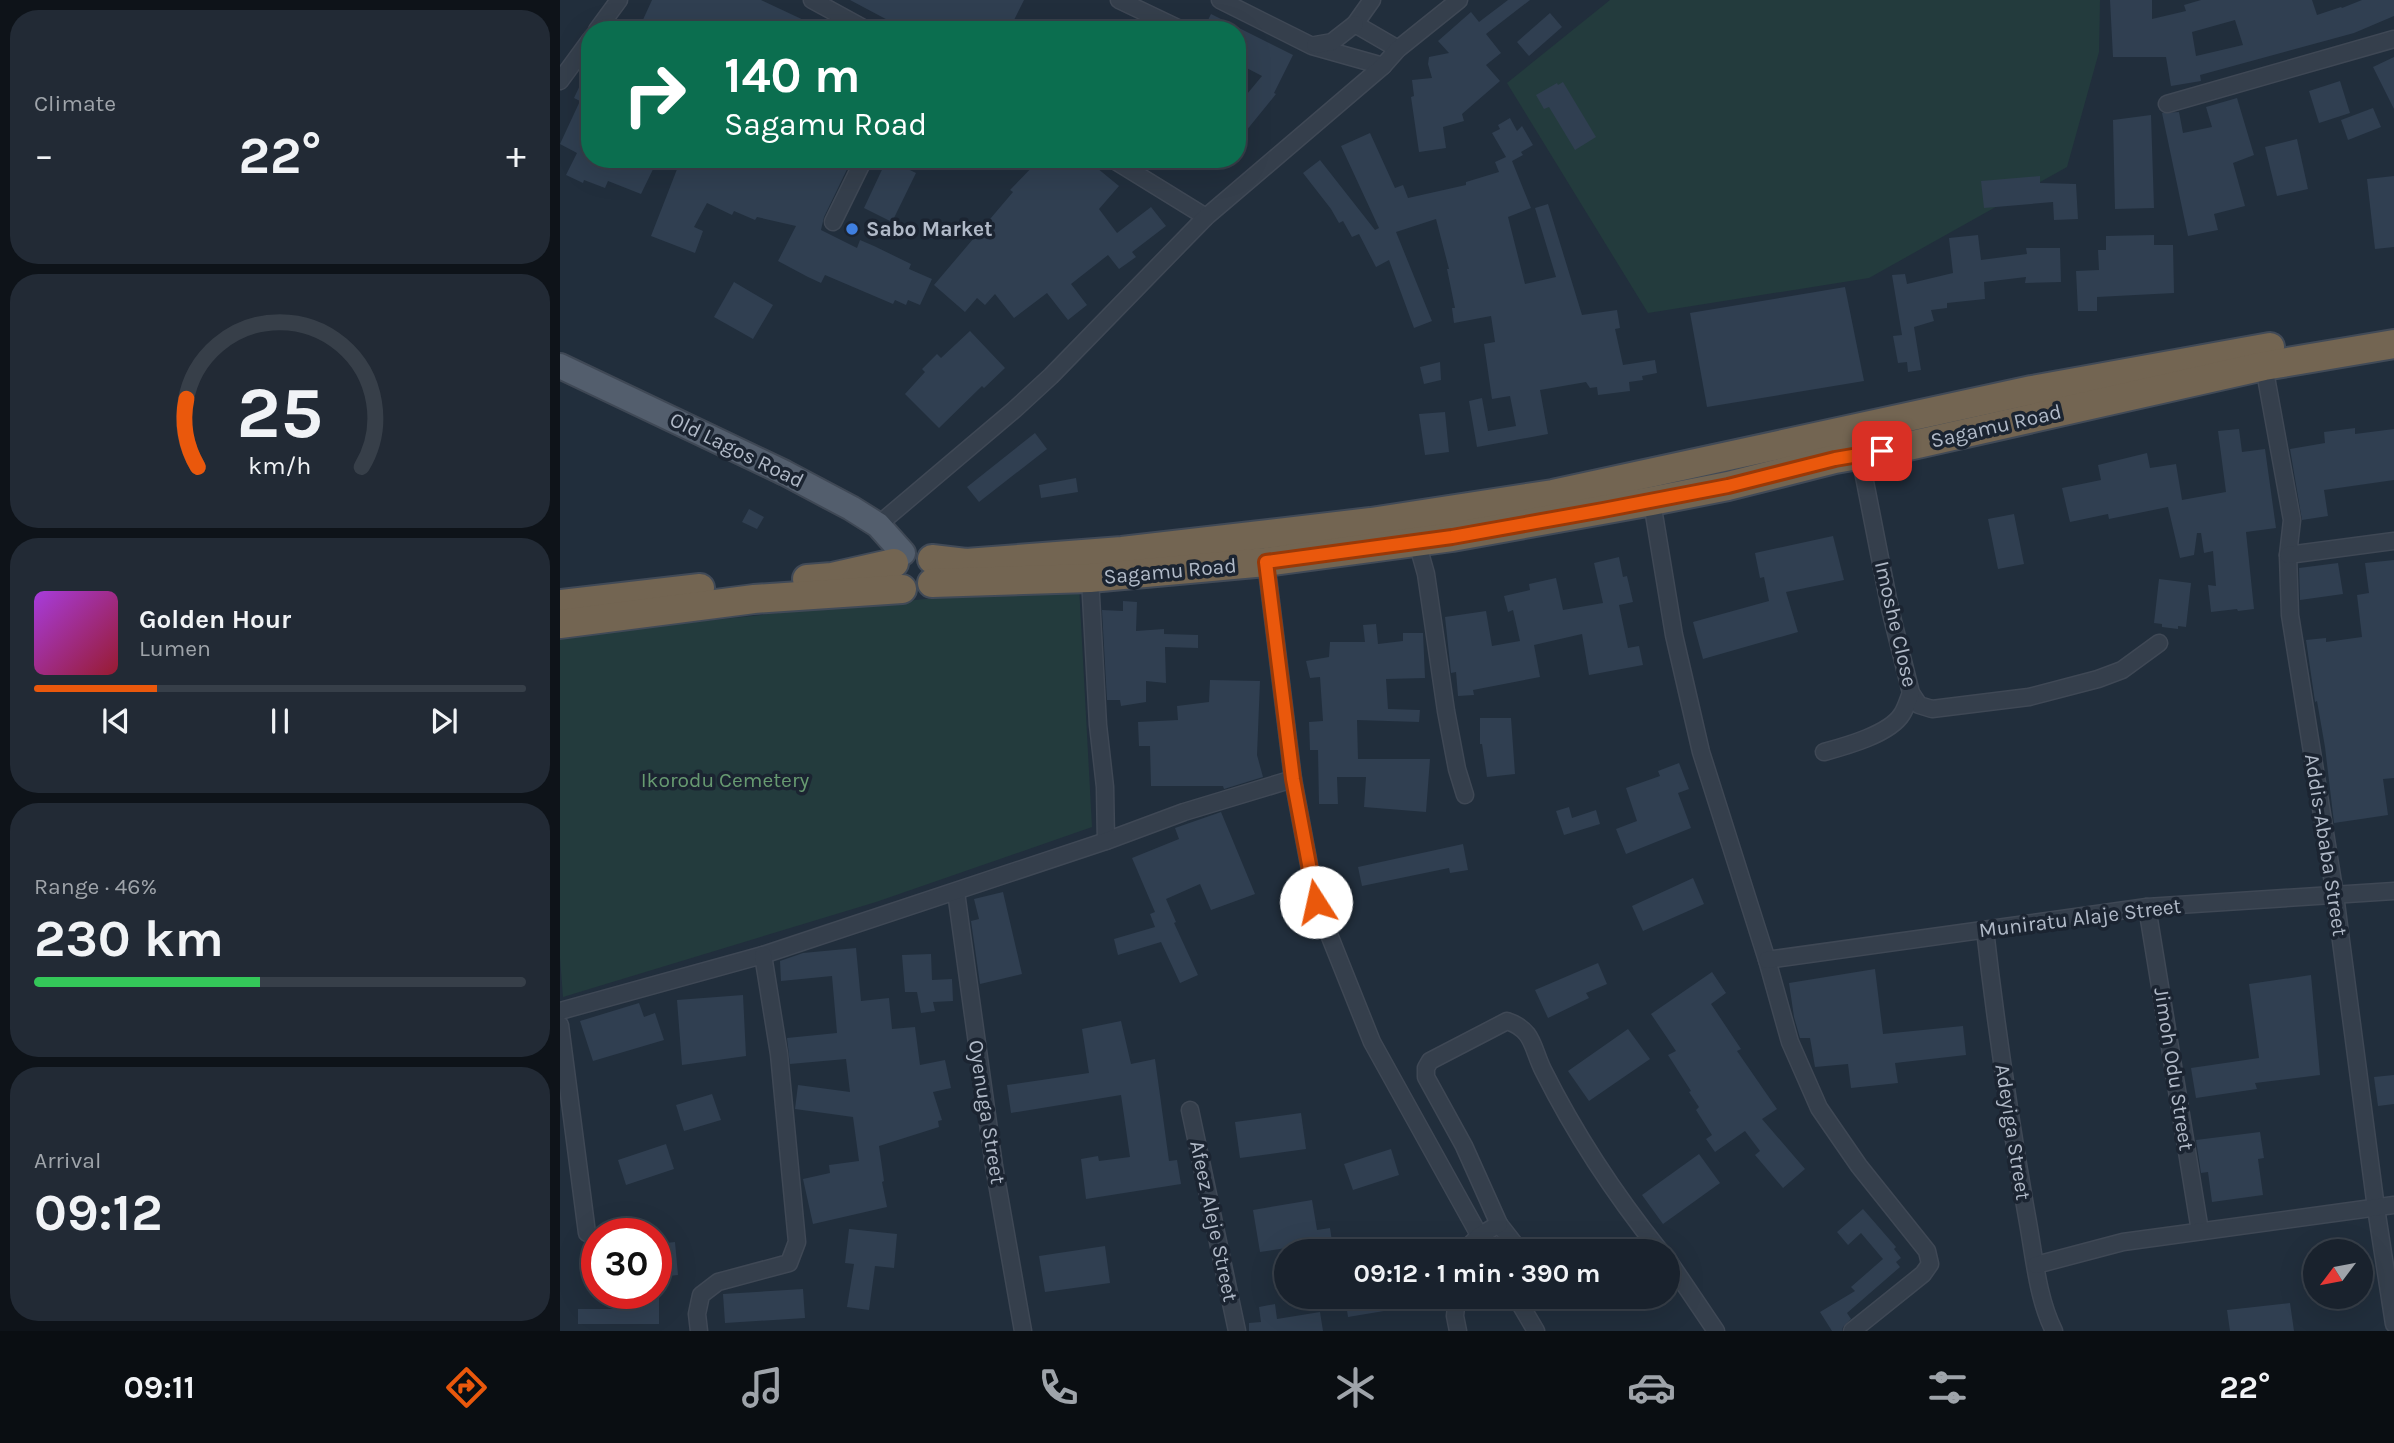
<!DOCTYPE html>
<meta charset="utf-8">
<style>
:root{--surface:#19222d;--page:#222a35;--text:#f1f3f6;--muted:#9fa4aa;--line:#373f49;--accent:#ea580c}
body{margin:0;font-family:Karla,sans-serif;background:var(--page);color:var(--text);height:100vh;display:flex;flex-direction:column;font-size:26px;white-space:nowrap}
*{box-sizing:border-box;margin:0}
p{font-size:23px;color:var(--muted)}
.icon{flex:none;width:38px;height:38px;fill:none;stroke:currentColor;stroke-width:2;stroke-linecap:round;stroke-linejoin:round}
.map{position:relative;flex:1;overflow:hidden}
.sheet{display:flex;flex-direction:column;gap:10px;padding:10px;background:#0e1319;width:560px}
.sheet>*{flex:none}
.banner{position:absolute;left:21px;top:21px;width:665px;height:147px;border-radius:28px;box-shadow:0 7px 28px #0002,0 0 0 2px var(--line);background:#0b6e4f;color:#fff;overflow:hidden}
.needle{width:46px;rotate:238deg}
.buttons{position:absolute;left:1743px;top:1239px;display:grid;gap:14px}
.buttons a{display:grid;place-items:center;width:70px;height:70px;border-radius:50%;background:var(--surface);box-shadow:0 7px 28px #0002,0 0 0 2px var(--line);font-size:35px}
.speed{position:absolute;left:21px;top:1218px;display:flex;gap:14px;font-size:35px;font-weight:700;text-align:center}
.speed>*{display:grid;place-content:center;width:91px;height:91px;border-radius:50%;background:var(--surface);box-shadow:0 7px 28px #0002,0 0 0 2px var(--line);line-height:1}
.speed .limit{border:10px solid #d22;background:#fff;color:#111}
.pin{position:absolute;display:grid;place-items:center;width:60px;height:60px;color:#fff;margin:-30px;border-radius:14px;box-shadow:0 4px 10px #0006}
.me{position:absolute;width:77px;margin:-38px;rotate:350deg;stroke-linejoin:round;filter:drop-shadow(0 0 5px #0008)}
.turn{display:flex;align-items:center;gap:24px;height:147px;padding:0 28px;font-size:32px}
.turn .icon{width:91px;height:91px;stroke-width:2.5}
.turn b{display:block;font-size:49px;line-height:60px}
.big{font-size:52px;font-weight:700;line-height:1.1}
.sheet .card{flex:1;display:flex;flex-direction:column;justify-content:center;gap:10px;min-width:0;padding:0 24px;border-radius:28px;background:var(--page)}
.sheet .dial{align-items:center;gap:0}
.dial svg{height:182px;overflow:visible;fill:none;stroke:var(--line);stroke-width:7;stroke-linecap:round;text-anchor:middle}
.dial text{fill:var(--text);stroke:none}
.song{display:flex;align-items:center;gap:21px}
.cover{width:84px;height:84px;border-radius:10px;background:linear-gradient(135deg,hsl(280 70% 55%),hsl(350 70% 35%))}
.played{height:7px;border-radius:4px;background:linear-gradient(90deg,var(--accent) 25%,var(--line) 25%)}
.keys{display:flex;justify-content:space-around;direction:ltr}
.heat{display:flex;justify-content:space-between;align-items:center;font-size:38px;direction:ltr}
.charge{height:10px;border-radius:5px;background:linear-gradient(90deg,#34c759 46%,var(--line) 0)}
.trip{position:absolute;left:714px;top:1239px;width:406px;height:70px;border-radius:35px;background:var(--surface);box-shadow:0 7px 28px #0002,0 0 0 2px var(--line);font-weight:700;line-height:70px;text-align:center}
.menu{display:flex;height:112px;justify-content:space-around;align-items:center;background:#0a0e12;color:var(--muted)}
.menu .icon{width:49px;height:49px}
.menu .on{color:var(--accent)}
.menu b{font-size:32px;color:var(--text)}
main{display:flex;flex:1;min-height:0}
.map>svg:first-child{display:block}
</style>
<main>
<section class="sheet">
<div class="card"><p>Climate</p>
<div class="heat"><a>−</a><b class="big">22°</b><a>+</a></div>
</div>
<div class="card dial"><svg viewBox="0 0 100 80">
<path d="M14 69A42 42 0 1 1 86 69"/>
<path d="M14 69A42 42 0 0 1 9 39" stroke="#ea580c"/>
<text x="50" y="56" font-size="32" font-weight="700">25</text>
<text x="50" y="72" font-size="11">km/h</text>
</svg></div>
<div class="card">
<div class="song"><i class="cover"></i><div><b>Golden Hour</b><p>Lumen</p></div></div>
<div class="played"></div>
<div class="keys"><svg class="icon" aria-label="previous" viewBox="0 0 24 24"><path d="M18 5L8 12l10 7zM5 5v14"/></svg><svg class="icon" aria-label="pause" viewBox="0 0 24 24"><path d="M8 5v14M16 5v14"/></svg><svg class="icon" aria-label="next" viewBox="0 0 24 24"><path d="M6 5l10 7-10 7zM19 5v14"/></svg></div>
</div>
<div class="card"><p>Range · 46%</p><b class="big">230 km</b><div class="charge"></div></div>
<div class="card"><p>Arrival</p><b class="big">09:12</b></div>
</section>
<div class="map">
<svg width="1834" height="1331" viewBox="0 0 1834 1331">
<rect width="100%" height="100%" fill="#212e3c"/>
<g fill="#233b3d">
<path d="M1050,0H1540L1539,52L1507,167L1309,278L1088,313L947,83Z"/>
<path d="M519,586L532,827L316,902L3,997L0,958V636L296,605Z"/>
</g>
<g fill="#303f51" fill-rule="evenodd">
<path d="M92,0H201L265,30H92L81,24Z"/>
<path d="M290,0H464L449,30H351L337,23V25Z"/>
<path d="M948,0H970L926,34L941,53L926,65L940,81L902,114L904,121L883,127L886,148L859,152L851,97L854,96L852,80L872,78L868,64L869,57L889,53L878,41L911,12L919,22Z"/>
<path d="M1550,0H1592V19L1626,11L1624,5L1641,0H1752L1757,15L1781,7L1782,8L1802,0H1834V16L1794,33L1640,75L1641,81L1611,86L1606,57H1553ZM1675,20L1683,45L1636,56L1632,32Z"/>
<path d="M990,13L1002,27L969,56L957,42Z"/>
<path d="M651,14L733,55L714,93L716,94L677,142V106L702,76L677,63V30H643Z"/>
<path d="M1834,57V109L1813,67Z"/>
<path d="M30,64V159H98L81,194L48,181L45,188L24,180L23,183L6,175L17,153L0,144L20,101L14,98Z"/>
<path d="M1780,81L1790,113L1759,123L1749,91Z"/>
<path d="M1003,82L1036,137L1015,150L989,107L984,109L976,95L997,83L998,85Z"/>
<path d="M1677,98L1694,155L1673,163L1685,206L1654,214L1658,230L1628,236L1602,113L1619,112L1623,133L1652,127L1646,107Z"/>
<path d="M1813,108L1821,127L1788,140L1781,120Z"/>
<path d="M1591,115L1594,208L1555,209L1553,120Z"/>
<path d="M950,118L957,131L962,126L973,145L961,152L963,155L952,161L971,208L948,217L965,284L996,277L975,208L988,204L1022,315L1057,310L1060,328L1055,329L1063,365L1095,360L1097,373L1082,376L1083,380L1069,382L1070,391L1038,395L1037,387L1030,388L1026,382L980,390L988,434L917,447L909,401L922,398L928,431L956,426L950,396L932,399L924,344L935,342L931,316L894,323L892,308H895L887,269H889L876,219L836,232L872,321L854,328L829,260L816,267L799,234L792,237L783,221L779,223L771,209L743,173L760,160L815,230L819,228L781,146L810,133L835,188L843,185L848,198L906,185V182L939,172L935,162L946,157L932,133L940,129L938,125Z"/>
<path d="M1737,139L1748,189L1717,196L1705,147Z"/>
<path d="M121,159H292L264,217L261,230L297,248L300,240L314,246L351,264L349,269L372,279L360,305L348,300L346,305L335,300L333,304L265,275L261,283L248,277L218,261L236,226L197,217L195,220L174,211L172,215L147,203L134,227L143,231L135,253L91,236Z"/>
<path d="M327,159L356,173L332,222L304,208Z"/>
<path d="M480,159H526L559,186L539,209L557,233L591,207L606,226L572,252L576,257L559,269L548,255L511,284L527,305L508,320L487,293L454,318L435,294L425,305L417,298L405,312L374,285L453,192L450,190Z"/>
<path d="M1480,176V183L1516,184L1518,219L1494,220L1493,202L1424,208L1421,181Z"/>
<path d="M1834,176V247L1815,249L1807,179Z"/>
<path d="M1418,235L1421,260L1467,254L1466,248H1500L1501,282L1465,283L1466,277L1424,282L1425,299L1387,303V308L1371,310L1374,321L1354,327L1361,370L1348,372L1347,362L1338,363L1333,336L1342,335L1332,275L1345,274L1347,284L1393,273L1389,238Z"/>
<path d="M1594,235V245H1613L1614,293L1537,297V311H1518L1516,271L1539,270L1538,250H1546V236Z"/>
<path d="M174,282L213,305L193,339L154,317Z"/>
<path d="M1285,287L1304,381L1147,407L1130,313Z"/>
<path d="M410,331L445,368L424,388L422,386L379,428L345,394L365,372L362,369L377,354L381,358Z"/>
<path d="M880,362L881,380L864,384L860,367Z"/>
<path d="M885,412L889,452L865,455L859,414Z"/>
<path d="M1795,428V434L1834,429V480L1764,490L1768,516L1742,520L1730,449L1765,443L1764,432Z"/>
<path d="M1679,429L1682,452L1705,449L1716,528L1686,532L1694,609L1678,611L1677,609L1651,612L1648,585L1656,586L1653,551L1644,553L1641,533H1637L1634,555L1620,558L1608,507L1549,519L1548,514L1510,522L1502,488L1541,480L1538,465L1587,453L1590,468L1616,464L1622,500L1666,492L1658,431Z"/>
<path d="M475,433L487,449L419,502L407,487Z"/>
<path d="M516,478L518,492L481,498L479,485Z"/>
<path d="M189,509L204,517L197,529L182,522Z"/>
<path d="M1454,514L1464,564L1438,569L1428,519Z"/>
<path d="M1273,536L1284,580L1226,592L1238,632L1143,659L1133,622L1209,601L1204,577L1200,578L1195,553Z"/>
<path d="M1059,557L1063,577L1067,576L1073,602L1059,605L1068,648L1079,646L1083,665L1029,675L1022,634L974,645L980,677L913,690L914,695L898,696L896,672L891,673L885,617L926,611L932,646L960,641L953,610L948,612L944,596L970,590L969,584L996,578L1003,610L1043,603L1034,563Z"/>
<path d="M1834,560V778L1823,779L1828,815L1774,823L1765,747L1757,701L1755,702L1746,640L1766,638V642L1802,637L1797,595L1809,593L1805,563Z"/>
<path d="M1778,563L1783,594L1740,600L1739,568Z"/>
<path d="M1599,579L1631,583L1626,627L1618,626V629L1602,627V624L1594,623Z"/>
<path d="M563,601L577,602L576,631L604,629V634L638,635V648L605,647L606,683L586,681V702L561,706L560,700H547L542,610L563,611Z"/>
<path d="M816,624L818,644L843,641V633H863L865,678L826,679L828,709L860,710L859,722L797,720L798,759H870L866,812L804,807L806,777H777L778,804H759L758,750H750L749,722L763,721L760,677L750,678L746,661L769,657L770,642H805L803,625Z"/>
<path d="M650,680L700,681L697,755L703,777L664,789L663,786H591L590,746H579L578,722L618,720L617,706L649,702Z"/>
<path d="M920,718H951L955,774L927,777L922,744H920Z"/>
<path d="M1119,763L1129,789L1118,793L1131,828L1066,854L1056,829L1077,821L1066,788L1100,776L1098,771Z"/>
<path d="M1009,807L1012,818L1036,810L1040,824L1004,835L996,811Z"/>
<path d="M661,812L695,894L651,910L640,884L606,899L616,922L614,923L638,975L620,983L601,942L558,955L554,939L595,927L590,914L595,912L572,858L619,839L615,828Z"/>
<path d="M903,844L908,870L890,873L889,868L802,886L798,867Z"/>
<path d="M1133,878L1144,904L1083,931L1072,906Z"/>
<path d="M443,892L462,974L420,984L411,921L419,919L414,899Z"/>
<path d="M296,948L301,1001L329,998L332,1029L355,1027L360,1065L385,1060L391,1088L373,1092L382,1120L378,1121L379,1127L319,1146L324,1181L322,1182L327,1207L253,1224L243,1179L270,1173L269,1165L299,1161L293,1117L235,1109L238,1085L290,1092L286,1059L230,1064L227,1038L277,1033L272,976L221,981L220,961L243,953Z"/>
<path d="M371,954L372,980L392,979L393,1001L373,1002L375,1011L361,1013L357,992H345L342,955Z"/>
<path d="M1038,963L1047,984L1026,993L1029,998L988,1018L975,990Z"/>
<path d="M1315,969L1323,1034L1403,1026L1406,1055L1335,1063L1338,1083L1291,1088L1288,1064L1255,1067L1250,1038H1240L1234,1017L1229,983Z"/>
<path d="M1152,972L1166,993L1151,1004L1181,1049L1177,1051L1217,1109L1202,1119L1245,1169L1223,1188L1195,1155L1200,1151L1185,1131L1155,1152L1146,1139L1152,1135L1136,1110L1139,1107L1129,1092L1131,1091L1108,1055L1116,1051L1091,1014Z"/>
<path d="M1751,975L1760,1075L1695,1083L1697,1089L1636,1098L1631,1068L1699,1058L1689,984Z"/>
<path d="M183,995L186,1056L122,1065L117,1000Z"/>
<path d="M79,1003L84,1017L95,1013L104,1040L33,1061L20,1021Z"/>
<path d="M561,1021L571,1064L595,1059L609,1161L617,1160L621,1184L526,1199L521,1159L538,1156L539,1161L570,1157L561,1095L451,1113L447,1085L529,1073L522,1029Z"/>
<path d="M1068,1029L1090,1059L1029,1101L1008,1071Z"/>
<path d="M1834,1075V1104L1818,1106L1814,1077Z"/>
<path d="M152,1094L161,1120L124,1131L116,1105Z"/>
<path d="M741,1113L746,1149L680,1158L675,1122Z"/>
<path d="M1700,1132L1704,1158L1698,1159L1703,1195L1652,1202L1648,1172L1641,1173L1636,1140Z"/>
<path d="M106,1144L114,1169L66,1185L58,1160Z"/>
<path d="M831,1149L839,1175L793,1190L784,1164Z"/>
<path d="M1139,1154L1160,1183L1103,1224L1082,1195Z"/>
<path d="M752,1200L757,1230L770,1228L772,1241L700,1252L693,1210Z"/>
<path d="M1303,1209L1336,1247L1334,1249L1341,1258L1336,1262L1340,1267L1287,1313L1291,1319L1283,1327L1282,1331H1272L1260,1312L1295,1291L1291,1287L1323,1259L1301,1233L1288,1245L1277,1232Z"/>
<path d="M289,1229L337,1234L334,1268L315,1266L309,1310L287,1307L294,1264L285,1263Z"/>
<path d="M115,1242L118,1275L99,1277L96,1244Z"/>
<path d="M545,1246L550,1283L485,1292L479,1256Z"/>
<path d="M243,1289L245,1318L165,1323L163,1294Z"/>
<path d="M58,1293H99V1324H18V1309H58Z"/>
<path d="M785,1297H866V1304L788,1317Z"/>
<path d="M1730,1303L1734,1331H1670L1667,1310Z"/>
<path d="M715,1304L717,1319L760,1312L763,1331H689V1323L701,1322L699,1307Z"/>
</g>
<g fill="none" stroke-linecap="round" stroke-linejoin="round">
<defs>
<g id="street">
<path d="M252,0L307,30"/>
<path d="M559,0L622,30"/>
<path d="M660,0L752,46L823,66"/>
<path d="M812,0L795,24L838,49"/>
<path d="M37,30L59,0"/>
<path d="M755,45L772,42L795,24"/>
<path d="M0,81L30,40"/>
<path d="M1607,104L1834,39"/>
<path d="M552,159L646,217"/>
<path d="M273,222L304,159"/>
<path d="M1704,366L1732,520L1728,555L1730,615L1775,895L1816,1208L1834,1324"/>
<path d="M1300,456L1330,609L1351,693L1359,705L1372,709L1469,697L1538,679L1562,670L1599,643"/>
<path d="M1091,496L1114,635L1141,752L1207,960L1230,1042L1259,1108L1299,1166L1367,1251L1370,1264L1363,1274L1292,1331"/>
<path d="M318,525L454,410L491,376L646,217L823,66L838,49L899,0"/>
<path d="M857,542L866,574L886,711L897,769L905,795"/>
<path d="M1728,555L1834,541"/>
<path d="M706,562L733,779L756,902L812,1042L928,1251"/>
<path d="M530,578L538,725L545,787L546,841"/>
<path d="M1264,752C1286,746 1330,734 1342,714C1346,708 1348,700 1351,693"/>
<path d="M396,892L434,1166L463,1331"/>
<path d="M1587,907L1640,1231"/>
<path d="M1425,930C1436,1026 1450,1121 1467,1217C1474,1254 1477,1297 1494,1331"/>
<path d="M1207,960L1587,907L1834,891"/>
<path d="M0,1011L203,955L546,841L624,812L733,779"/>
<path d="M0,1025L27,1233"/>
<path d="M630,1110L677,1331"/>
<path d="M939,1224L960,1251"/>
<path d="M904,1251L919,1236L939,1224L904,1146L866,1077V1068L870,1061L947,1021C974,1030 972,1048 983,1070C1015,1134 1056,1196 1100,1251"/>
<path d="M1108,1260L1156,1331"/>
<path d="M1476,1265L1563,1242L1834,1205"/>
<path d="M897,1297L895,1316L898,1331"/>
<path d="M956,1297L976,1331"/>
<path d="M139,1331L137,1314L141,1295L158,1282L229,1263L237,1242L219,1054L203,955"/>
</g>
<path id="primary" d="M0,366L225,473L291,508L318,525L343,553"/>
<g id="highway">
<path d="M372,559L406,563L562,551L811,522L993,494L1472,390L1710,347"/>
<path d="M247,579L272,577L334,563"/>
<path d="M372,583L530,578L706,562L892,537L1092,501L1168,486L1275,459L1344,447L1704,366L1834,344"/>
<path d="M0,604L140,588"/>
<path d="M0,624L194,599L342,589"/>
</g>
</defs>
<use href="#street" stroke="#3f4855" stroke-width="19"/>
<use href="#primary" stroke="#3f4855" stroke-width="28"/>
<use href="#highway" stroke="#414a57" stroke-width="32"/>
<use href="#street" stroke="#353f4c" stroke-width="16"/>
<use href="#primary" stroke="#535e6d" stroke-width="24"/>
<use href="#highway" stroke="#736552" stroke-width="28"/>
</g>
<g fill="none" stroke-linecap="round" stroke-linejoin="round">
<defs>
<path id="route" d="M756,902L733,779L706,562L892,537L1043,510L1168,486L1275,459L1322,451"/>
</defs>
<use href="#route" stroke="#983908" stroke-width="18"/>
<use href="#route" stroke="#ea580c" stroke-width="12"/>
</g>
<circle fill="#3f7fe0" stroke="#1b2431" stroke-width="2.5" cx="292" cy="229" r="7"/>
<g text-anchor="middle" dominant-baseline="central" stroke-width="7" stroke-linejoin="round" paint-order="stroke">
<g font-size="21" font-weight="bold" fill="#b1bac8" stroke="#1b2431" text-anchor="start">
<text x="306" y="229">Sabo Market</text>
</g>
<g font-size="21" fill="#b1bac8" stroke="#1b2431">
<text transform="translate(1436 426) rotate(-13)">Sagamu Road</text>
<text transform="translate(177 450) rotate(26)">Old Lagos Road</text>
<text transform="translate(610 571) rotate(-5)">Sagamu Road</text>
<text transform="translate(1336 624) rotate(77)">Imoshe Close</text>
<text transform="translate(1766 845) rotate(81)">Addis-Ababa Street</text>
<text transform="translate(1520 918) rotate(-7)">Muniratu Alaje Street</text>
<text transform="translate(1614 1069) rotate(81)">Jimoh Odu Street</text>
<text transform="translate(427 1112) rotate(81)">Oyenuga Street</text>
<text transform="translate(1453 1132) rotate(81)">Adeyiga Street</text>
<text transform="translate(654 1221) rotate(78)">Afeez Aleje Street</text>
</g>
<g font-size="21" fill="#679a71" stroke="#1b2431">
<text x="165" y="780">Ikorodu Cemetery</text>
</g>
</g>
</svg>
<div class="buttons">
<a><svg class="needle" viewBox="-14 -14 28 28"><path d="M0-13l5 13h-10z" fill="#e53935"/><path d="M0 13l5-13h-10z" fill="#9fa4aa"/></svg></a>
</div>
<div class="speed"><div class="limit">30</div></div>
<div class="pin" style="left:1322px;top:451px;background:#d93025"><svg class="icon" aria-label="arrive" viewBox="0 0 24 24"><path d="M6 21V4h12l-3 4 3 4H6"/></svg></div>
<svg class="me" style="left:756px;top:902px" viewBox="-20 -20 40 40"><circle r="19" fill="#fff"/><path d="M0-13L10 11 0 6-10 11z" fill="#ea580c"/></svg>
<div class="trip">09:12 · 1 min · 390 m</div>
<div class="banner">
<div class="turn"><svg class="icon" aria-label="right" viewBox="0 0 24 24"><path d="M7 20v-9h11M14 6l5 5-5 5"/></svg><div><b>140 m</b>Sagamu Road</div></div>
</div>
</div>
</main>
<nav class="menu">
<b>09:11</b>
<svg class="icon on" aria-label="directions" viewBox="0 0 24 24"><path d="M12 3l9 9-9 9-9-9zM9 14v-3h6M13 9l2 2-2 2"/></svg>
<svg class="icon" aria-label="music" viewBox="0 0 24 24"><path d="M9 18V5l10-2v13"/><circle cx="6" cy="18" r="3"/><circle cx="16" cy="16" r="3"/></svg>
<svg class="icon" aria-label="phone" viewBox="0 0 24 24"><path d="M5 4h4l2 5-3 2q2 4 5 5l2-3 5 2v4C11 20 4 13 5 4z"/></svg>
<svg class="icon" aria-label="climate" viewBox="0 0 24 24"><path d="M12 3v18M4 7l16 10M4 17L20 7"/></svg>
<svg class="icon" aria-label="car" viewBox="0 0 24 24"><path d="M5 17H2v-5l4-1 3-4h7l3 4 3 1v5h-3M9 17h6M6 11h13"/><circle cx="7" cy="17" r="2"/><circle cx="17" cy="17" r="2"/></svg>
<svg class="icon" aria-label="filters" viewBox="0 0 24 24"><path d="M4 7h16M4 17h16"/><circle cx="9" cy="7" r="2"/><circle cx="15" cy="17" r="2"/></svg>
<b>22°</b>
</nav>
